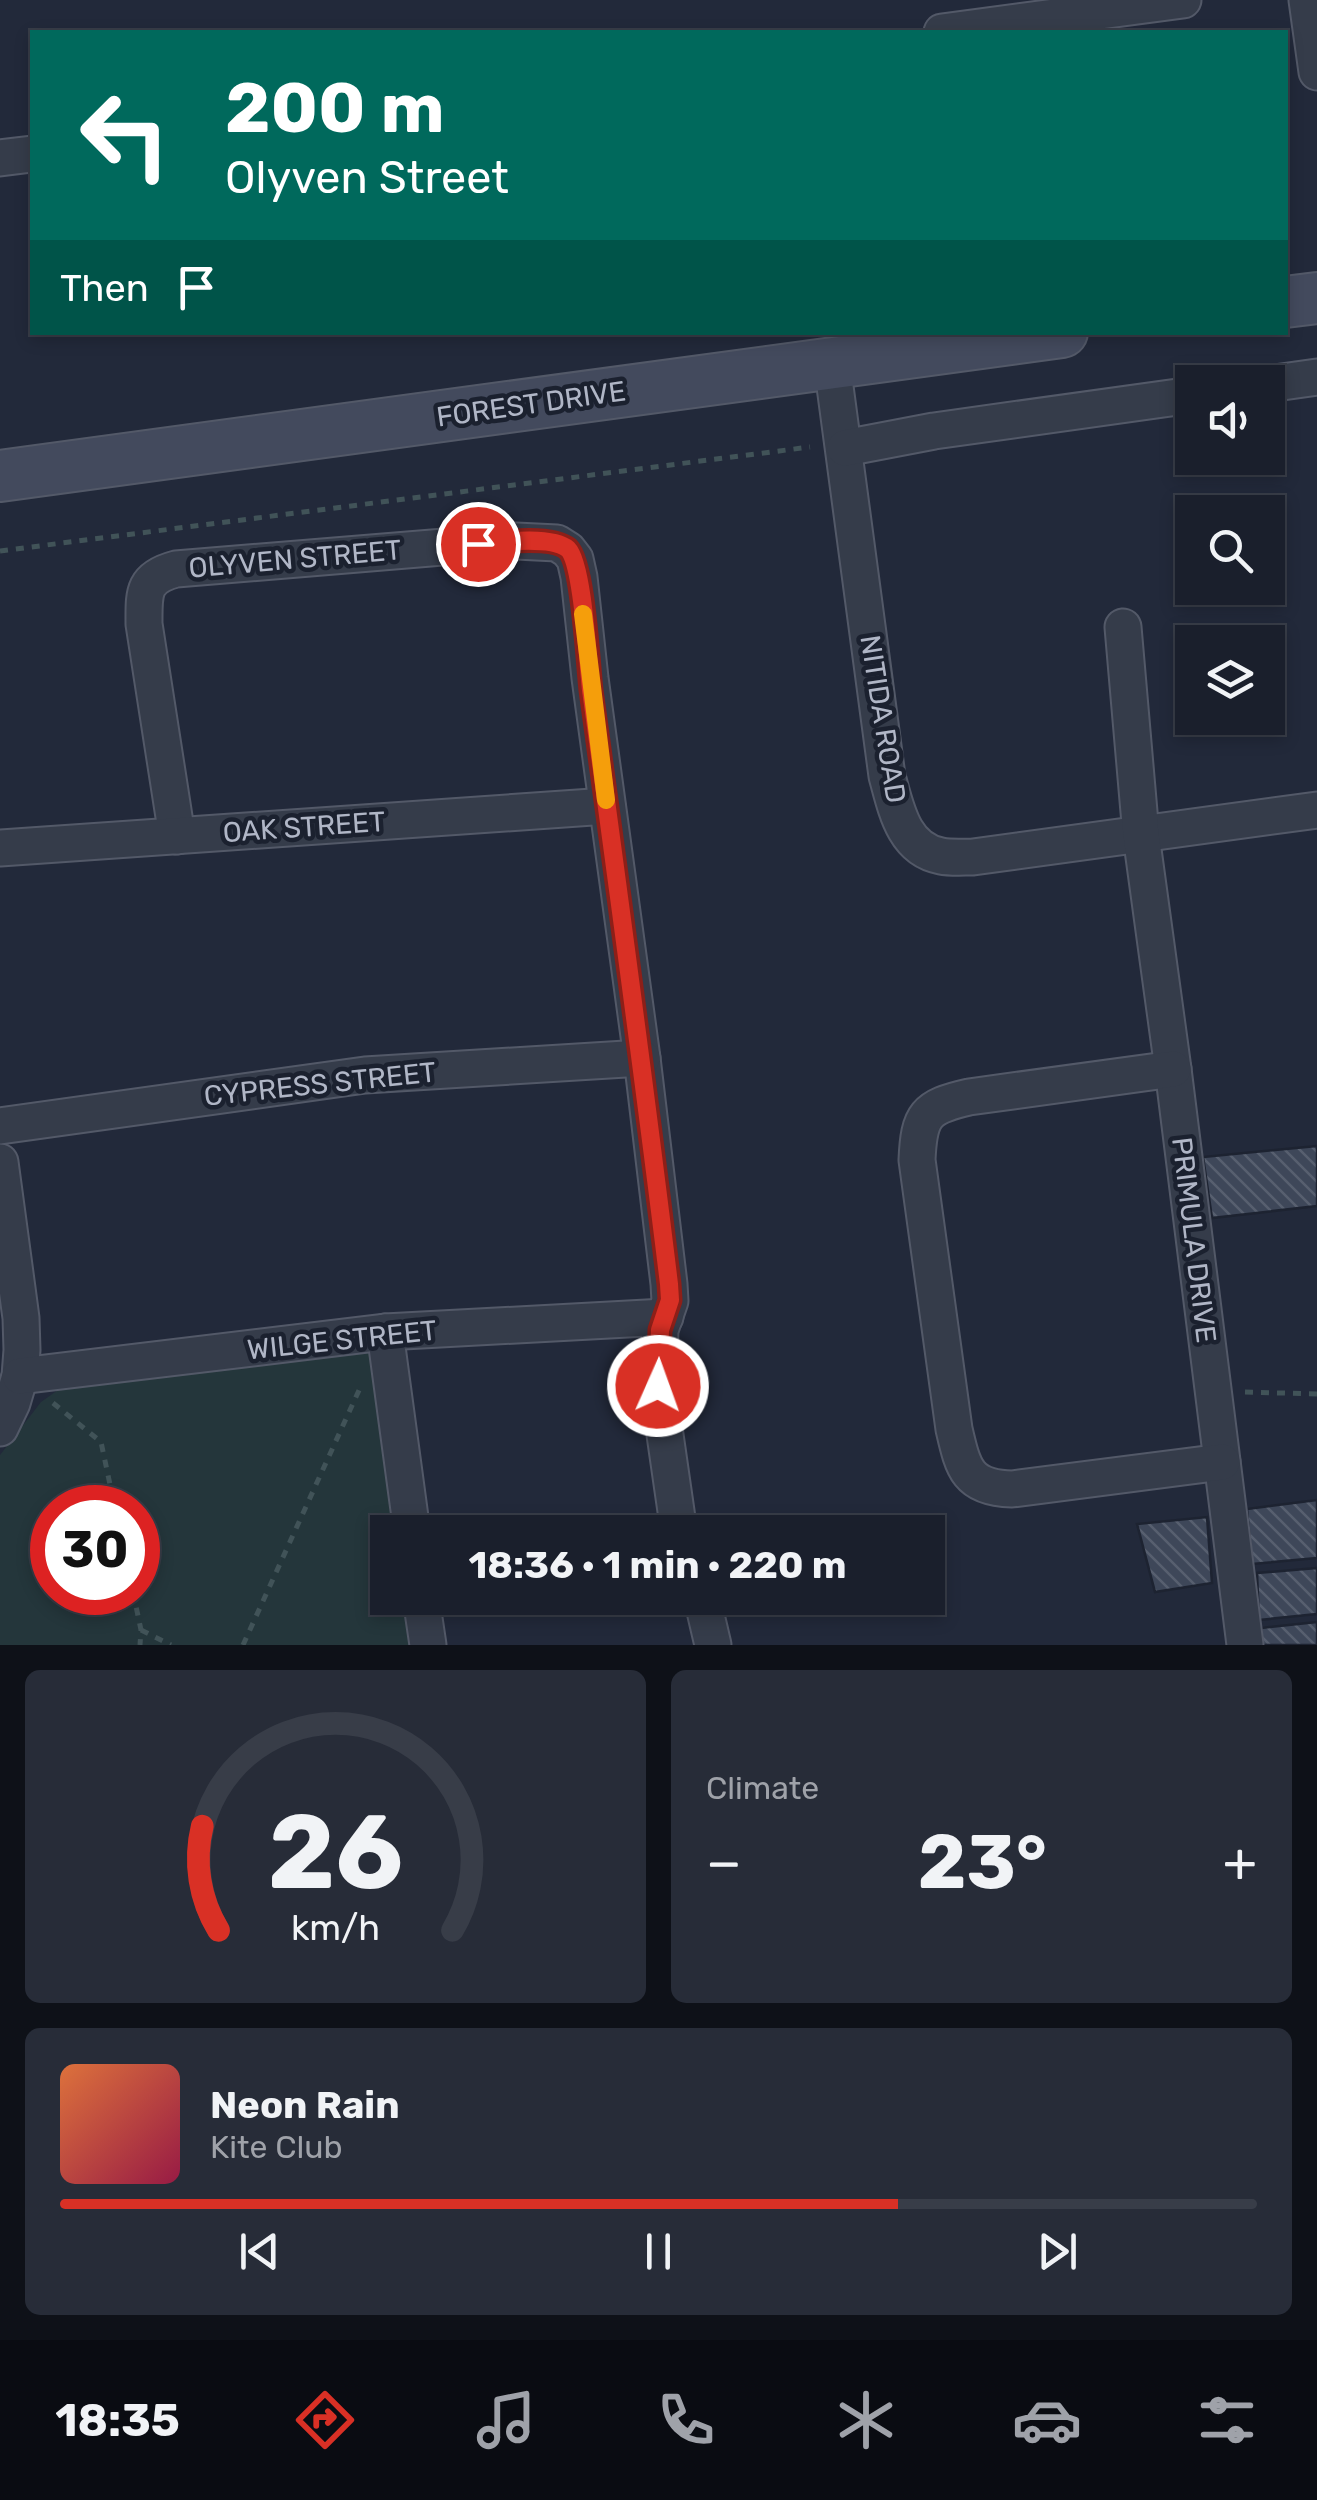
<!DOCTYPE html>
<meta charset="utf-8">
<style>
:root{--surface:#1a1f2c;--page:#272c38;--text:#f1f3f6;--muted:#9fa2a9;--line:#383d48;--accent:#d93025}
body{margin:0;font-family:Rubik,sans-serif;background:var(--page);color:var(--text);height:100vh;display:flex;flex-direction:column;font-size:38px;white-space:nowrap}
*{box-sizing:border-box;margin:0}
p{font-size:32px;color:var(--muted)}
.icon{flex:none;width:55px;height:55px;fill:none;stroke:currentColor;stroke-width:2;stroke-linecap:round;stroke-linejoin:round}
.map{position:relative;height:1645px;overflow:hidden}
.details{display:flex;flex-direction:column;gap:25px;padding:25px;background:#0e1118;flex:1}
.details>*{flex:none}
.guide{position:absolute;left:30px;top:30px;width:1258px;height:305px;border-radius:0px;box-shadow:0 5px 15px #0003,0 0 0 2px var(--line);background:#00695c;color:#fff;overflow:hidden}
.tools{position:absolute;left:1175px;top:365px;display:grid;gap:20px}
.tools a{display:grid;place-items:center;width:110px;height:110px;border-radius:0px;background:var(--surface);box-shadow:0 5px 15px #0003,0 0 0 2px var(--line);font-size:50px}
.speed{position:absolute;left:30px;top:1485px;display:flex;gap:20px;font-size:50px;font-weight:700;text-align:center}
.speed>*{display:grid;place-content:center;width:130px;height:130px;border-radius:50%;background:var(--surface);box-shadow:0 5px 15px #0003,0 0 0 2px var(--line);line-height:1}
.speed .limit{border:15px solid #d22;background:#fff;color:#111}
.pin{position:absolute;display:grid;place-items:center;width:85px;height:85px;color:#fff;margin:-42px;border:5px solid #fff;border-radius:50%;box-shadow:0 2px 10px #0007}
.me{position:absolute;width:110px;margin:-55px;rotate:2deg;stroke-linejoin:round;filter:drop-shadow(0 0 8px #0008)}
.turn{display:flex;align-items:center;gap:35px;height:210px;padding:0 30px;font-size:45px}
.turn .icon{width:130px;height:130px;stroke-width:2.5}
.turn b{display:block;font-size:70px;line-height:85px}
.then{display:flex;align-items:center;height:95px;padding:0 30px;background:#0003;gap:20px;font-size:38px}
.big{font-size:75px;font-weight:700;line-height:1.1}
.details .tile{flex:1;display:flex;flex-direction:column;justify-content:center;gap:15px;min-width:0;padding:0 35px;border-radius:15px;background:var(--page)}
.details .dial{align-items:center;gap:0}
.dial svg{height:260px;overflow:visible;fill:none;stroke:var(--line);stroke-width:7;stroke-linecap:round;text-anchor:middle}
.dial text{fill:var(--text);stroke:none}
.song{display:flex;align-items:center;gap:30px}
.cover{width:120px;height:120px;border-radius:15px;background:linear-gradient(135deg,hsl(20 70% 55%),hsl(340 70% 35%))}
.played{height:10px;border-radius:5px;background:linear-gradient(90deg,var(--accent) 70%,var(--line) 70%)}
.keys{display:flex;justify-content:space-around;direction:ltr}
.heat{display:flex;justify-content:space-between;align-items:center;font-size:55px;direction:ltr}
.details .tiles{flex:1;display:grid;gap:25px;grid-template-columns:1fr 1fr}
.tile:last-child{grid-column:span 2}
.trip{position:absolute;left:370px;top:1515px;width:575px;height:100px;border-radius:0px;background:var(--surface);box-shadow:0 5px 15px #0003,0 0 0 2px var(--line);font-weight:700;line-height:100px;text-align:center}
.tab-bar{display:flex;height:160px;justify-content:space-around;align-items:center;background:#0a0c12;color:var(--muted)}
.tab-bar .icon{width:70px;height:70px}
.tab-bar .selected{color:var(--accent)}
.tab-bar b{font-size:45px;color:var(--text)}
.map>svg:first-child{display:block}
</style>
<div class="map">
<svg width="1317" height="1645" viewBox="0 0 1317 1645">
<defs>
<pattern id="building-back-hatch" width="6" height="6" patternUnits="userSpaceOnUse" patternTransform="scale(2.5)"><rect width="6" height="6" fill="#3e4759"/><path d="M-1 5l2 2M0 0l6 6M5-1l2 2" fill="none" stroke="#575f6f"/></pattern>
</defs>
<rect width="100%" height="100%" fill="#22293a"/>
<path fill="#24363b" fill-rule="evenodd" d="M375,1351L407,1532H388V1598H416L422,1645H0V1455L41,1402L58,1390L77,1383ZM52,1508H138V1592H52Z"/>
<g fill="url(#building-back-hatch)" stroke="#1d2331" stroke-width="2.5">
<path d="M1317,1146V1206L1212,1218L1203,1157Z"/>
<path d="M1317,1500V1558L1252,1564L1247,1509Z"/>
<path d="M1207,1517L1212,1583L1155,1592L1137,1524Z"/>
<path d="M1317,1568V1614L1259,1620L1257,1573Z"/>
<path d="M1317,1622V1645H1262L1261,1628Z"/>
</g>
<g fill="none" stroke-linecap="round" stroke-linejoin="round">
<defs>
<g id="street">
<path d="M1307,0L1317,72"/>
<path d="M942,32L1183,0"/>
<path d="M0,158L32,154"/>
<path d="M832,364L887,776C896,808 903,849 941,856C951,858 963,857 973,857L1317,810"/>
<path d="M1268,384L1317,377"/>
<path d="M845,448L934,431L1192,395"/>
<path d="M1123,627L1141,835L1173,1069L1245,1645"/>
<path d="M177,836L144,624C144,593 142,578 176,569L516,541L557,543L568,550L575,559L579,577L590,678L642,1058L669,1284L670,1301L660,1330L658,1386L679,1532"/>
<path d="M0,848L607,806"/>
<path d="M1173,1069L969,1097C925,1107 919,1115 917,1160L954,1429C963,1468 967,1488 1012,1489L1222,1462"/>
<path d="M0,1126L365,1075L642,1058"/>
<path d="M0,1162L21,1318L22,1350L20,1376L12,1403L0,1428"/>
<path d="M385,1332L412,1532"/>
<path d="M20,1376L385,1332L665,1317"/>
<path d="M421,1598L428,1645"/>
<path d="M702,1598L713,1645"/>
</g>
<g id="secondary">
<path d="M1285,302L1317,298"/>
<path d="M0,476L1062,332"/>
</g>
</defs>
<use href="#street" stroke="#535968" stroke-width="39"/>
<use href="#secondary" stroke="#535968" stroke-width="54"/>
<g stroke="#415358" stroke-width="5" stroke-dasharray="8 8" stroke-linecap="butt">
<path d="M0,551L810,447"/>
<path d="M1245,1392L1317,1394"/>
<path d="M53,1403L101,1442L115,1508"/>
<path d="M133,1592L141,1630L140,1645"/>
<path d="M141,1630L171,1645"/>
<path d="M243,1645L360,1388"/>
</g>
<use href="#street" stroke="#353c4a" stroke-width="35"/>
<use href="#secondary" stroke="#434a5d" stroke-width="50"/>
</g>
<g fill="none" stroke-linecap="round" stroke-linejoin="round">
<defs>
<path id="route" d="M478,544C499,542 552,535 568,549C583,564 588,664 591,690C618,888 645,1086 669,1284L670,1300L660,1330L658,1386"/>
</defs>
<use href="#route" stroke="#8d1f18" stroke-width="25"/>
<use href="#route" stroke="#d93025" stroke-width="18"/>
<path stroke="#f59e0b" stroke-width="18" d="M583,614L606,800"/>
</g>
<g text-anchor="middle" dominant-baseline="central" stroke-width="9" stroke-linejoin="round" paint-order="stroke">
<g font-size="28" fill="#b0b6c6" stroke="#1b212f">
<text transform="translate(531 404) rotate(-8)">FOREST DRIVE</text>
<text transform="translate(295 559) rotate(-5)">OLYVEN STREET</text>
<text transform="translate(883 719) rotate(81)">NITIDA ROAD</text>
<text transform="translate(304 827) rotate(-4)">OAK STREET</text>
<text transform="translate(320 1084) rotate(-6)">CYPRESS STREET</text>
<text transform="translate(1194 1240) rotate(83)">PRIMULA DRIVE</text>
<text transform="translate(342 1340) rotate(-6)">WILGE STREET</text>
</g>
</g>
</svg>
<div class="tools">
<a><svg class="icon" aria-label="sound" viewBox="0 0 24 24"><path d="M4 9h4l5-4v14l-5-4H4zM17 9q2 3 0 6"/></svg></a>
<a><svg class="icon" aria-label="search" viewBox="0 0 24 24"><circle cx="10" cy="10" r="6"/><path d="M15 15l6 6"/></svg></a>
<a><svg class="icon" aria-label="layers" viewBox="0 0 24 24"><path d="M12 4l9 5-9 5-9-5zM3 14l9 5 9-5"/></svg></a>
</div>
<div class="speed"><div class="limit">30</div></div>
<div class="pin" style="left:478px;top:544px;background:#d93025"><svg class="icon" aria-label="arrive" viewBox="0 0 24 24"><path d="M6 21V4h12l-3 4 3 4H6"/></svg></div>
<svg class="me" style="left:658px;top:1386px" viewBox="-20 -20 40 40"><circle r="17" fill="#d93025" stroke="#fff" stroke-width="3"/><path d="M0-11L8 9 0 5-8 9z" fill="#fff"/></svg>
<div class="trip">18:36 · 1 min · 220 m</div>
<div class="guide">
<div class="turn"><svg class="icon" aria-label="left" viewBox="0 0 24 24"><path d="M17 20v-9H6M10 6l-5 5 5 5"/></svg><div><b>200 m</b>Olyven Street</div></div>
<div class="then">Then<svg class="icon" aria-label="arrive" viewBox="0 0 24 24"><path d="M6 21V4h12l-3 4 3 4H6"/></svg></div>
</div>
</div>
<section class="details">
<div class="tiles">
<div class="tile dial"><svg viewBox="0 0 100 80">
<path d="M14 69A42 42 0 1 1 86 69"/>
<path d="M14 69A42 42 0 0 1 9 37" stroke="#d93025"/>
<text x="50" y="56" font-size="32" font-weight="700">26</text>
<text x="50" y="72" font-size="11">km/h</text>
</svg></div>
<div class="tile"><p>Climate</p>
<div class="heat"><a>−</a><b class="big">23°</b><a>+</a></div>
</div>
<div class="tile">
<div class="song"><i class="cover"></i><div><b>Neon Rain</b><p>Kite Club</p></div></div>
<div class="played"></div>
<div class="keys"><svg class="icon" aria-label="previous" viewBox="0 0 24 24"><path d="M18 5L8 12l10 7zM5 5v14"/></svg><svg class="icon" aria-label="pause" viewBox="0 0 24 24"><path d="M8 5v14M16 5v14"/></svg><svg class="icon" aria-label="next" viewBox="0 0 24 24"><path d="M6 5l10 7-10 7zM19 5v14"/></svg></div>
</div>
</div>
</section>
<nav class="tab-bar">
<b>18:35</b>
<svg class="icon selected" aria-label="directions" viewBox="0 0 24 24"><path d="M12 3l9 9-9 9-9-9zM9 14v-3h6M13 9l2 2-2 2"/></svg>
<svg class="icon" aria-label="music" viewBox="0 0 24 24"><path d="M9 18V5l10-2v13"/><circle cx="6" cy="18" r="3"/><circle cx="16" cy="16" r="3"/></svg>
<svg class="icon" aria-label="phone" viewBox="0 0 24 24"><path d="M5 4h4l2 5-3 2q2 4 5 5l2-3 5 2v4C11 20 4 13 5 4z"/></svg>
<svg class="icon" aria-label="climate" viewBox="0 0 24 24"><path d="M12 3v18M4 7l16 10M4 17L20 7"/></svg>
<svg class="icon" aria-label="car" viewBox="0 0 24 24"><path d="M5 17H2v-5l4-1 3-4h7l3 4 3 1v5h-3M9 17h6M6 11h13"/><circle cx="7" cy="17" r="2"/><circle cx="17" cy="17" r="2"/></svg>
<svg class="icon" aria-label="filters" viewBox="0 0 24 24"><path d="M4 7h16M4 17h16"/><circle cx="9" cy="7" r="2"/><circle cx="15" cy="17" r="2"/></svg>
</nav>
